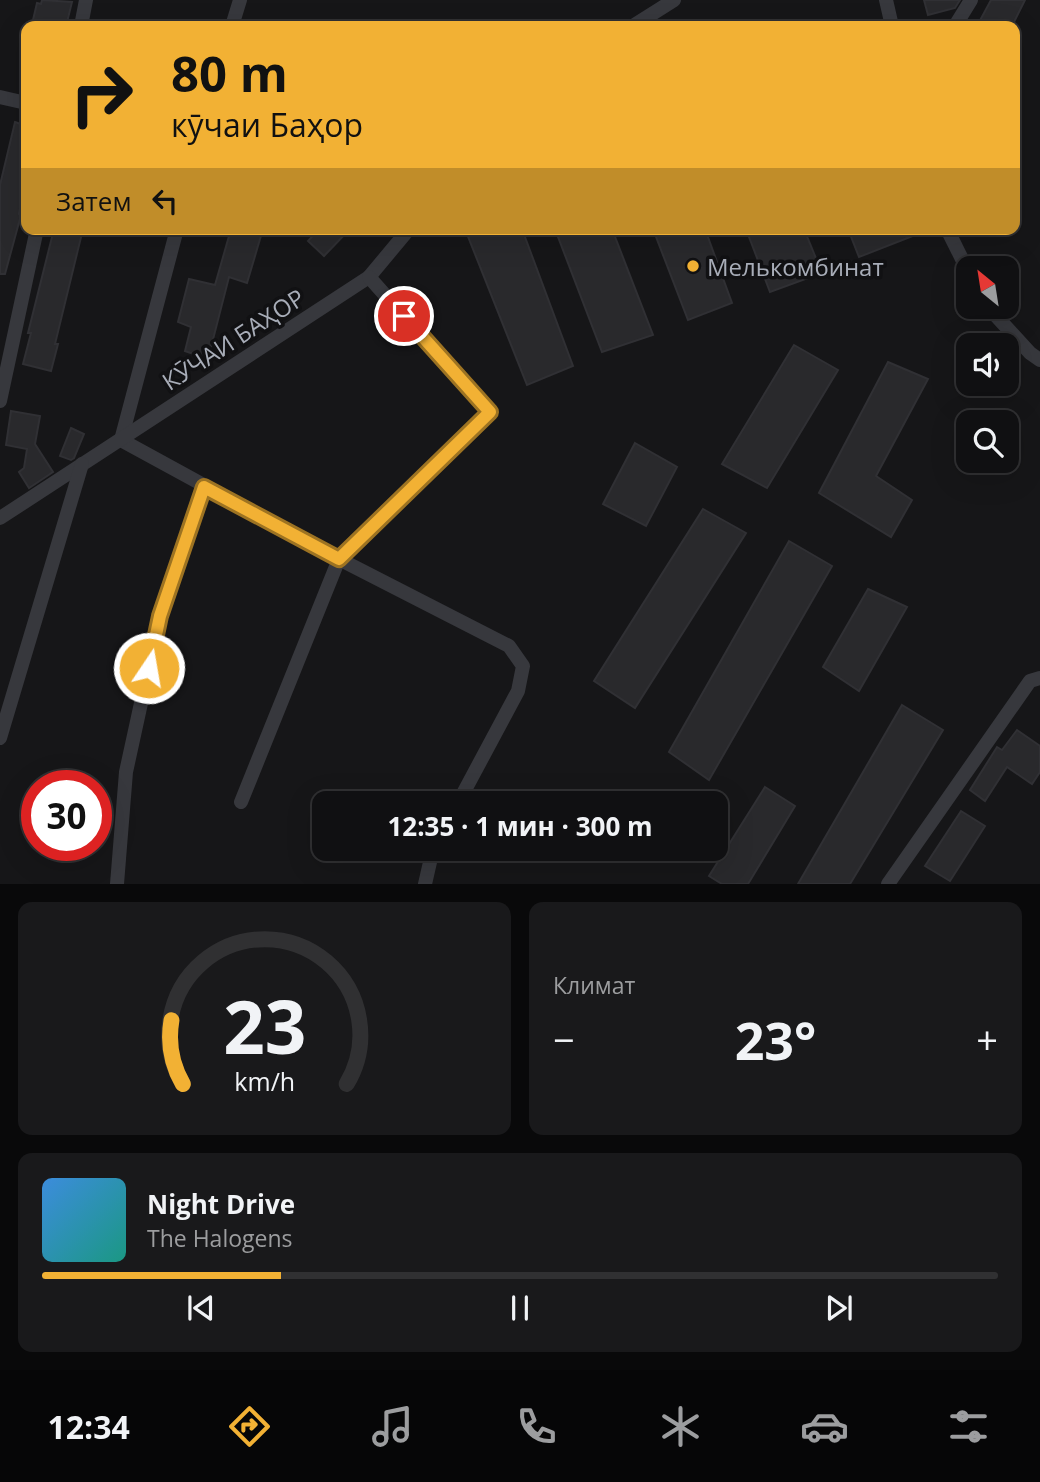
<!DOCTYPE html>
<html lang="ru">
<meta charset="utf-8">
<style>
:root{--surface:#101012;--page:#19191b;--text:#f1f3f6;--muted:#9c9d9f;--line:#303032;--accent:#f2b134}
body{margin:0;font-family:"Open Sans",sans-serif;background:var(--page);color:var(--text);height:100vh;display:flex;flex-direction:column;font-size:26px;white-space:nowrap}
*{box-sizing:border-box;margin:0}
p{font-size:23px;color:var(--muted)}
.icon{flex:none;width:38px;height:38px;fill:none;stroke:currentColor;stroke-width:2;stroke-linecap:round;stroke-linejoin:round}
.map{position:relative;height:884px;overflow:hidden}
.details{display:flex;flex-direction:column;gap:18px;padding:18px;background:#09090a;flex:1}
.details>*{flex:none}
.top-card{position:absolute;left:21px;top:21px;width:999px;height:214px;border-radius:14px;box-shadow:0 7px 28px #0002,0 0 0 2px var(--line);background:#f2b134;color:#111;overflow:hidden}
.needle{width:46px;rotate:330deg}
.fabs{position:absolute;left:956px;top:256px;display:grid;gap:14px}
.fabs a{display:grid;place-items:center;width:63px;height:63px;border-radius:14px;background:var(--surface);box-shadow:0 7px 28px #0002,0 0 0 2px var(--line);font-size:35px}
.speed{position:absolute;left:21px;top:770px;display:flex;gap:14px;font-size:35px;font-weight:700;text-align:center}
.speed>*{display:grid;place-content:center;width:91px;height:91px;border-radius:50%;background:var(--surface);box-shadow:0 7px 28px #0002,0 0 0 2px var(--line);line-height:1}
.speed .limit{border:10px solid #d22;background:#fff;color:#111}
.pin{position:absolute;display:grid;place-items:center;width:60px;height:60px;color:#fff;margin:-30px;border:4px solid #fff;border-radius:50%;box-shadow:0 2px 7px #0007}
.me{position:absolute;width:77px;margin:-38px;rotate:12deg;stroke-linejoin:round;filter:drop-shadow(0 0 5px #0008)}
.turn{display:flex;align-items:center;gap:24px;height:147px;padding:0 35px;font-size:32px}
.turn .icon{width:91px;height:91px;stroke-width:2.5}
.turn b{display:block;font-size:49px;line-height:60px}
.then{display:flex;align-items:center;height:66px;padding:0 35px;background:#0003;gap:14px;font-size:26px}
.big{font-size:52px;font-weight:700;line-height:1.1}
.details .widget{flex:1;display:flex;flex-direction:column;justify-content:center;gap:10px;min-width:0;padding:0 24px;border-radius:14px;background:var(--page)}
.details .dial{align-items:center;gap:0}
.dial svg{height:182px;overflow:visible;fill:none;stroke:var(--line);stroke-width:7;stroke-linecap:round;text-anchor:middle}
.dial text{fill:var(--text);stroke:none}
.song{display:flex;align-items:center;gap:21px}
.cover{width:84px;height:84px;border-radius:10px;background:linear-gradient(135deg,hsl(210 70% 55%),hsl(170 70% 35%))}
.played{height:7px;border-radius:4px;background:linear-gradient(90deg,var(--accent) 25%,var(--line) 25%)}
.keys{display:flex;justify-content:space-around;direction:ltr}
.heat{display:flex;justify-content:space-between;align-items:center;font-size:38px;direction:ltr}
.details .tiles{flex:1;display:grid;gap:18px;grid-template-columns:1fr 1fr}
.widget:last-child{grid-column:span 2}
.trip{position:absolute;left:312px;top:791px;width:416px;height:70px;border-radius:14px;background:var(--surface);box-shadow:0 7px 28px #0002,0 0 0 2px var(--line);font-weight:700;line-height:70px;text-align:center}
.tabs{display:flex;height:112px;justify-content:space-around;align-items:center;background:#060607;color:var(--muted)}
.tabs .icon{width:49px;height:49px}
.tabs .current{color:var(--accent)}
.tabs b{font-size:32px;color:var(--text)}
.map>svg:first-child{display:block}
</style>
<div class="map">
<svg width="1040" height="884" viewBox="0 0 1040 884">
<rect width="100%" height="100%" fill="#161618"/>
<g fill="#29292c" stroke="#303034" stroke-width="2">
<path d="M42,0L72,2L66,26L33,20L37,3L41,4Z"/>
<path d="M924,0H960L955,8L928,15Z"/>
<path d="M991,0H1025L1012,26H977Z"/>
<path d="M15,122L26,126V178L19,214L21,215L5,274H0V185Z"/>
<path d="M54,229H83L55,344H58L51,371L23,364L31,333H28Z"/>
<path d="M231,229H263L247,283L229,277L208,359L185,351L191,327L178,322L189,279L215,285Z"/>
<path d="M319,229H350L324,256L308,241Z"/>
<path d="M465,229H522L573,366L527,385Z"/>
<path d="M555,229H612L653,335L602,352Z"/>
<path d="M653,229H705L732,303L688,320Z"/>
<path d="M746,229H804L822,273L770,292Z"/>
<path d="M848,229H928V230L859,257Z"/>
<path d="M794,345L838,370L767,488L722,464Z"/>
<path d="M888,362L928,379L876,476L912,500L891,537L819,493Z"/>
<path d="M11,411L40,416L35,444L53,472L29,488L19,472L24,468L27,449L6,445Z"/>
<path d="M71,428L84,434L74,458L71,460L60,456Z"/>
<path d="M635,443L677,467L646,526L603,504Z"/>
<path d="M703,509L746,533L635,708L594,681Z"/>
<path d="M789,541L832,566L709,780L669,752Z"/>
<path d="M868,589L907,607L859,691L823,667Z"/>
<path d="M902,705L943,730L850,884H798Z"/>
<path d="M1017,730L1040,746V772L1032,784L1007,767L985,801L970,790L997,747L1002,750Z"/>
<path d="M765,787L795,806L748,884H722L709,876Z"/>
<path d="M961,811L985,826L950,881L925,866Z"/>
</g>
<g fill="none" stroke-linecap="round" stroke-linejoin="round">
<g stroke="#37383d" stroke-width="14">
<path d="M886,0L892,26"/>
<path d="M81,26L86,0"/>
<path d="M232,26L240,0"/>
<path d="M633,26L674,0"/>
<path d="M955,26L971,0"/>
<path d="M0,97L26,103"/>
<path d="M947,229L968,271"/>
<path d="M987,306L1030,353L1040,360"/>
<path d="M0,401L37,229"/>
<path d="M121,440L339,559L509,646L523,666L518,691L458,803"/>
<path d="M121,440L177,229"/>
<path d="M0,518L369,277L409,229"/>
<path d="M0,738L82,464"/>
<path d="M241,802L339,559L490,413L369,277"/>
<path d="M117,884L126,772L160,616L204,487"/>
<path d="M425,884L433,849"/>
<path d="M888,884L1030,681L1040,678"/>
</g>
</g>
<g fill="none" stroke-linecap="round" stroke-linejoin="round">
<defs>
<path id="route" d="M149,668L160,616L204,487L339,559L490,412L404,316"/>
</defs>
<use href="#route" stroke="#9d7322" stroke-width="18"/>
<use href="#route" stroke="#f2b134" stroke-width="12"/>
</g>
<circle fill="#f2b134" stroke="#111113" stroke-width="2.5" cx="693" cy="266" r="7"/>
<g text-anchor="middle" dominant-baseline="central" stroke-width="7" stroke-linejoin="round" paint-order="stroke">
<g font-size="24" fill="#a8adb8" stroke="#111113" text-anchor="start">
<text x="707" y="266">Мелькомбинат</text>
</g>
<g font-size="24" fill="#a8adb8" stroke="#111113">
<text transform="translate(233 339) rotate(-33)">КӮЧАИ БАҲОР</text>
</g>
</g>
</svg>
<div class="fabs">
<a><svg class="needle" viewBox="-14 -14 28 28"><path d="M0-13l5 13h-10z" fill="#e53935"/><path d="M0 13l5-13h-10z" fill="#9c9d9f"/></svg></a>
<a><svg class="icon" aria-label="sound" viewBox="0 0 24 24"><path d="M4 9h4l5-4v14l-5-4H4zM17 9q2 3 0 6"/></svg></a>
<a><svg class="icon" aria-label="search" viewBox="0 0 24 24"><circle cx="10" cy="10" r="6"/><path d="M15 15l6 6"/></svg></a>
</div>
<div class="speed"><div class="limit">30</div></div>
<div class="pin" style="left:404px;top:316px;background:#d93025"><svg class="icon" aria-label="arrive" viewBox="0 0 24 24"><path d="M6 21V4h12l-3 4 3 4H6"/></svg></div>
<svg class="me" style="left:149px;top:668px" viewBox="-20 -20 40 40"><circle r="17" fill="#f2b134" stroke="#fff" stroke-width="3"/><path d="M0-11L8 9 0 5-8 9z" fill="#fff"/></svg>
<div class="trip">12:35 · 1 мин · 300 m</div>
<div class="top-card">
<div class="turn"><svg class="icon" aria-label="right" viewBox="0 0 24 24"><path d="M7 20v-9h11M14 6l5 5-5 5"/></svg><div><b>80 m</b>кӯчаи Баҳор</div></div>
<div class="then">Затем<svg class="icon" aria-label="left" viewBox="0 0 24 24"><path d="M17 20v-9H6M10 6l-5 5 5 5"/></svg></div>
</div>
</div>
<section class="details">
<div class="tiles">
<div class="widget dial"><svg viewBox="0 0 100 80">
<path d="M14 69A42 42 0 1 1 86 69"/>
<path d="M14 69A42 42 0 0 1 9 41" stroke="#f2b134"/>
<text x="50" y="56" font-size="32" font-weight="700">23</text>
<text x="50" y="72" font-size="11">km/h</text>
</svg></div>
<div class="widget"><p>Климат</p>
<div class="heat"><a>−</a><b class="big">23°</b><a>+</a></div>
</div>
<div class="widget">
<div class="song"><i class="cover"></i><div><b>Night Drive</b><p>The Halogens</p></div></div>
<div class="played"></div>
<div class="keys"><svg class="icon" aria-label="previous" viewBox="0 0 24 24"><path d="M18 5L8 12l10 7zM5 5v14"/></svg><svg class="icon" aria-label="pause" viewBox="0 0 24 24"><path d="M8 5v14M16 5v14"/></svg><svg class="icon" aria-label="next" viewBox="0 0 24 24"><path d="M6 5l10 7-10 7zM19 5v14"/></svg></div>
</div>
</div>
</section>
<nav class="tabs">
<b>12:34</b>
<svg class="icon current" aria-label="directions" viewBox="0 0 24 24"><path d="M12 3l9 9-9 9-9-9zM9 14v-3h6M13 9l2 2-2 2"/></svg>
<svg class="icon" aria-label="music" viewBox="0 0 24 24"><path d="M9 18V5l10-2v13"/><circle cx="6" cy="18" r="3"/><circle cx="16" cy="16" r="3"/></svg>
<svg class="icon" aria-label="phone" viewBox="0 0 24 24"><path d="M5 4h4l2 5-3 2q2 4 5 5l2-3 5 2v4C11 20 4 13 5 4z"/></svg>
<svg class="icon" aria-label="climate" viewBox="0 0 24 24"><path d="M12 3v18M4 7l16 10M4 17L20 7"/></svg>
<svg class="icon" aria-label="car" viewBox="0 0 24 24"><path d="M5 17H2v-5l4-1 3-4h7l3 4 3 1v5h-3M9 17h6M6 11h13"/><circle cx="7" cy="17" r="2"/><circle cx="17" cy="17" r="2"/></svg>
<svg class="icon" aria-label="filters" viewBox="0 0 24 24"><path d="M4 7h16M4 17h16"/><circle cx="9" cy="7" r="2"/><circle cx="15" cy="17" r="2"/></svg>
</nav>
